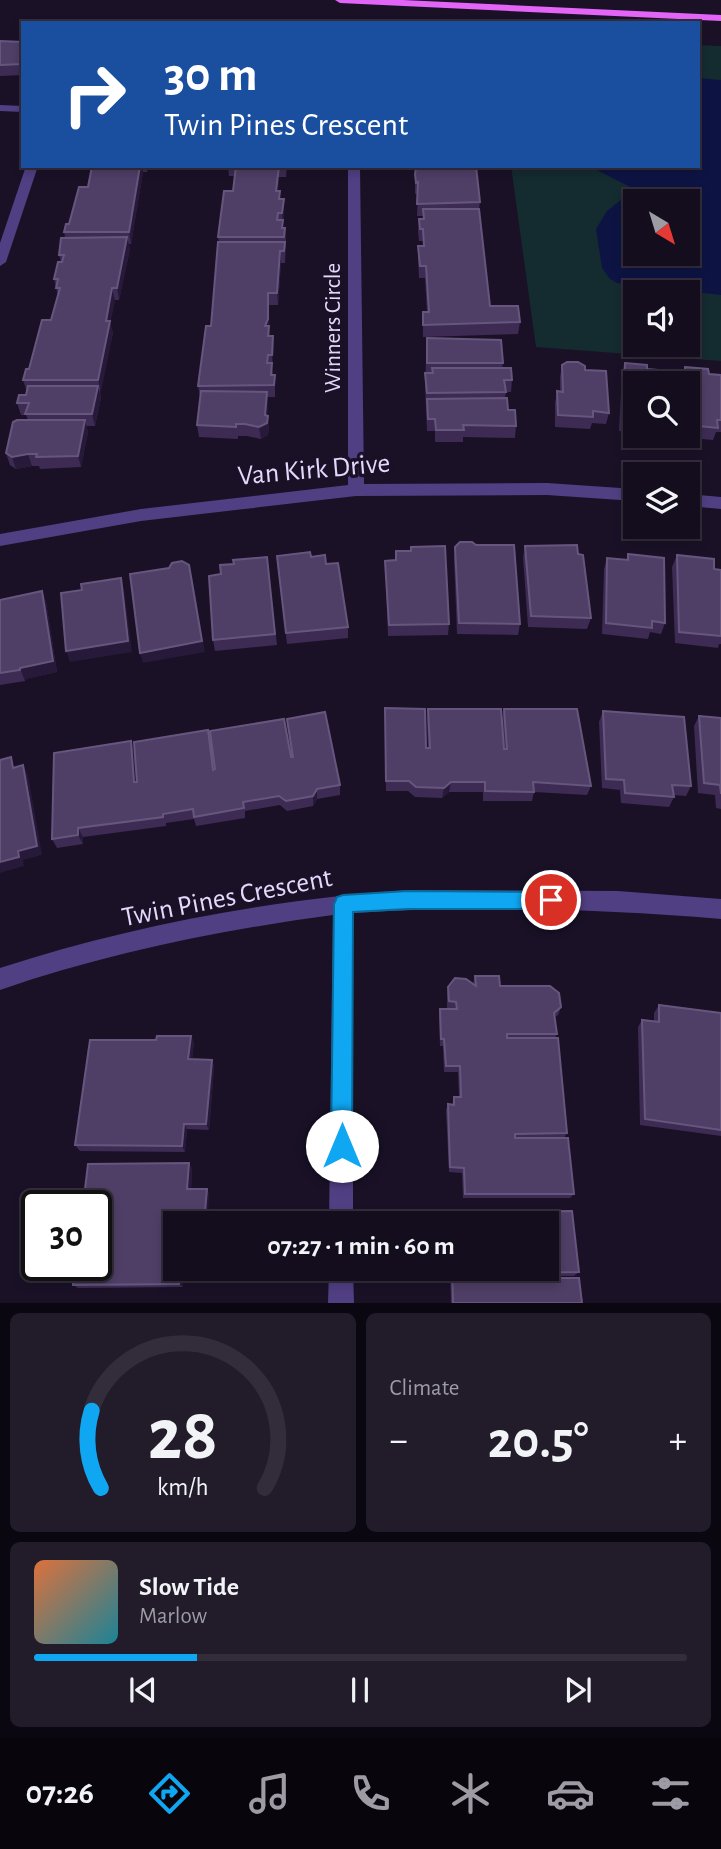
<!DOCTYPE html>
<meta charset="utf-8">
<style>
:root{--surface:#140d1d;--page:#211b2a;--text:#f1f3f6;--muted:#9d9ca4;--line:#332d3b;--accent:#0fa6f2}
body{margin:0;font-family:"Alegreya Sans",sans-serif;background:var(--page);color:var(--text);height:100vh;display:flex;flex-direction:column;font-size:26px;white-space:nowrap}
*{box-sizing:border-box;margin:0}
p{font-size:23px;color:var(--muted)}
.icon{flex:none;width:38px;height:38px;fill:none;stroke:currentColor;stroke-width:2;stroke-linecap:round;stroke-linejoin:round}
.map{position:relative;height:1303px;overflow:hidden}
.panel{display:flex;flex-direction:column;gap:10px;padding:10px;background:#0b0710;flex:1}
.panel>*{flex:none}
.hud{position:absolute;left:21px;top:21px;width:679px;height:147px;border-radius:0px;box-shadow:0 4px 10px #0003,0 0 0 2px var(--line);background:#1a4fa0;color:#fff;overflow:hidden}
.needle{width:46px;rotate:142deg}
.tools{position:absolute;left:623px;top:189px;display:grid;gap:14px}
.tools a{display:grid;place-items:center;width:77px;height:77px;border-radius:0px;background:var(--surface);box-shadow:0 4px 10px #0003,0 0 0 2px var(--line);font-size:35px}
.speed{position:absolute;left:21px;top:1190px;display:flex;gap:14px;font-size:35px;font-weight:700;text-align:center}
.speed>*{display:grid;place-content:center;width:91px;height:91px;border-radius:50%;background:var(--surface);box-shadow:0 4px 10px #0003,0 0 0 2px var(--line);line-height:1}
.speed .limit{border:4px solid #111;border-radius:10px;background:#fff;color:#111}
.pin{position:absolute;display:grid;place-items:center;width:60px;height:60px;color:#fff;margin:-30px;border:4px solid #fff;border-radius:50%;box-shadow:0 2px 7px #0007}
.me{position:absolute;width:77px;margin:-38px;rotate:0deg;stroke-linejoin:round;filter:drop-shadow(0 0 5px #0008)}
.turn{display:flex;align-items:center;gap:24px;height:147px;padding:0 28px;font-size:32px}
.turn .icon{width:91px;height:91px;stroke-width:2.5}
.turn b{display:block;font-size:49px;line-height:60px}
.big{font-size:52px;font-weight:600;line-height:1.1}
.panel .card{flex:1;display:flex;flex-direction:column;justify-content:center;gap:10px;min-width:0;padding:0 24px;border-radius:10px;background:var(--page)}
.panel .dial{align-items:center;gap:0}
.dial svg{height:182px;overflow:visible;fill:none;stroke:var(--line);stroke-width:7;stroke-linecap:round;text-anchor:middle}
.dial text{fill:var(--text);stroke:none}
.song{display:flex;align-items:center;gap:21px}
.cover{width:84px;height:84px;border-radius:10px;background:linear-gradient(135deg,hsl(20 70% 55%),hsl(190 70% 35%))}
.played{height:7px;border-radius:4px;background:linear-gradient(90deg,var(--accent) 25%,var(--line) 25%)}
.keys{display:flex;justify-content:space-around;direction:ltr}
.heat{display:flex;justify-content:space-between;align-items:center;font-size:38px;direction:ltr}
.panel .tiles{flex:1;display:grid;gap:10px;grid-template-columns:1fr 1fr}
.card:last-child{grid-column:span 2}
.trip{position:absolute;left:163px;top:1211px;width:396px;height:70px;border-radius:0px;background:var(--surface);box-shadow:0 4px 10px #0003,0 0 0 2px var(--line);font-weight:600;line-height:70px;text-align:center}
.tabs{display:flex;height:112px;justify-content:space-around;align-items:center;background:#08050c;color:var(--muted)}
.tabs .icon{width:49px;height:49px}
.tabs .selected{color:var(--accent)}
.tabs b{font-size:32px;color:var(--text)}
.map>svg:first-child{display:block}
</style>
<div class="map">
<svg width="721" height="1303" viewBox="0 0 721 1303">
<rect width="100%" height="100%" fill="#1a1127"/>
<path fill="#142b30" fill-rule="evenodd" d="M698,45L721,46V361L536,347L511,166H698ZM635,201H688V254H635ZM635,292H688V345H635Z"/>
<path fill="#0d1443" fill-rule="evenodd" d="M698,78L721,80V295L617,283L610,279L602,268L596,229L607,211L626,196L642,193L589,166H698ZM635,201H688V254H635Z"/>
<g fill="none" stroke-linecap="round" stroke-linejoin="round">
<g fill="#513f83" fill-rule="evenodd">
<path d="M0,105L23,106V112L0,111Z"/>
<path d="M26,166H38L6,262L0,266V243Z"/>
<path d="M348,166H360L364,484L547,483L635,489V501L547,495L356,496L141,521L0,546V534L141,509L348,485Z"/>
<path d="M688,494L721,497V509L688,506Z"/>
<path d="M408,890L618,891L721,899V919C599,909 476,905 353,913V1223H329L333,915C221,930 107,953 0,990V968C128,926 273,899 408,890Z"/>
<path d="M329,1269H353L354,1303H328Z"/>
</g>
<path fill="#e365f7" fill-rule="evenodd" d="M335,0H403L721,15V21L340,3Z"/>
</g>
<g fill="#3d2b54">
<path d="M0,41L23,42V75L0,76Z"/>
<path d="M92,166H148L147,172H143L131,244H128L130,249L119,300H115L110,323L113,333L100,392L101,398L95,426H86L88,432L81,467L40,469L39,466H32L16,469L10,465L6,453L28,420L26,415H21L17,403L26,395L27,392L23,380L51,320L58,296L54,279L61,262L59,255L65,237L64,232L69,224L88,187Z"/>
<path d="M228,166H287L286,177H279L278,191L280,199H284V211L283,225V228H285L286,241L285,263H281L278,305H269L268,312L270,336L274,348L272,367L273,375H275V397H268L267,416L269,427L268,435L261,439L247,436H238V439L199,437L197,425L200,397L198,386L211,326L219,242L218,237L233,191L235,176H229Z"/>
<path d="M414,166H476L480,202L479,209L490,306L520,322L518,334L423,337V312H427L425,278H419L418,258V246H423V241H419L418,231L419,219H423V216H417L418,194H415V186L416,168H414Z"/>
<path d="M427,338L503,363L502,368L512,380L511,392H506L505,398L508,410L516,426L515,438L463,437V442H435V431H427L425,385Z"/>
<path d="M625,363L635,383V432L619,431L622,375Z"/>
<path d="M562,365L585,370L609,413L606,424L592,423L590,429L555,427V403L557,391H560V377Z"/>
<path d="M685,367L709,374L721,375V432H716L713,440L678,437L688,436V383H681V379Z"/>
<path d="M525,546L578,554L591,618L587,629L528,627L523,557Z"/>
<path d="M455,547L520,624L518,635L457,634L454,558Z"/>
<path d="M396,551L449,624L448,635L388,636L385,561L395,560Z"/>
<path d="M628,554L665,623L661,634L650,632L648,639L602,634L604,569L607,558L626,560Z"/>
<path d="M677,555L714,569L721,570V644H719L718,648L675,643L672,567Z"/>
<path d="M277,556L311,557L326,564L348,627V638L287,644Z"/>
<path d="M267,557L277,645L215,651L213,640L221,574L234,564Z"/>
<path d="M42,591L46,602L57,672L25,679V681L0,685V600Z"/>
<path d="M428,709L502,719L504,709L591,786L587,795L534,792L532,801H483V792H449L442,798L415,797L408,791H386L385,718L426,748H428L427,719Z"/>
<path d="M603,711L691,786L686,796L673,795L674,797L669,807L621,803L620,790L602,788L599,722Z"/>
<path d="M699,716L721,718V809L716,808L715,795L698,793L694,726Z"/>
<path d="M287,719L340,785V795L317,799L313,806L287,811L280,805L245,811V818L196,826L194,819L166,823V826L83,837V844L57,848L52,839L131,741L134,751L208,730L213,769L292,757Z"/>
<path d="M475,976L561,1007L558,1015L555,1017L557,1034L555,1038L567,1133L564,1138L574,1194L570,1198H463L462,1173L449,1172L446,1110L448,1104L452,1105L454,1097H459L458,1072H444L443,1046H440L439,1016L440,1009H447V994L448,987L473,984Z"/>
<path d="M659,1005L721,1013V1136L640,1125L638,1027L642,1020L654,1021V1013Z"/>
<path d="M191,1036L194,1043L192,1059L212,1060L214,1067L209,1130L187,1129L185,1152L80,1151L75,1145L156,1040Z"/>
<path d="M192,1168L191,1189H207L209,1194L175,1223L183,1287L78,1288L73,1285Z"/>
<path d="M572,1211L579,1272L574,1276H520V1278H579L582,1303H451L450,1269H546V1223H464L463,1216L465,1212Z"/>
</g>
<g fill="#27193a">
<path d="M140,166H142L143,172L131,244L129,232Z"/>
<path d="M279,166V177L277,203L276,191Z"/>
<path d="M284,199V211L283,225L282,213Z"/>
<path d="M127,237L130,249L119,300L117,288Z"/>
<path d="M280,251L281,263L278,305L277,293Z"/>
<path d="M112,288L115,300L110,323L113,333L101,392L98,380L106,321Z"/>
<path d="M268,293L270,338L269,348L265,326Z"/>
<path d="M273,336L274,348L272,367V355Z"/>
<path d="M98,386L101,398L95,426L92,414Z"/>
<path d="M267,392L268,404L267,424L268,416L269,427L268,435L261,439L259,427L265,415Z"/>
<path d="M85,420L88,432L81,467L78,456Z"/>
<path d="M28,454L32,466L16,469L12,457Z"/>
<path d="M192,576L205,652L143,663L140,653Z"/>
<path d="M121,578L124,589L132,652L70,662L66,651Z"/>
<path d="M42,591L46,602L57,672L25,679V681L20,668Z"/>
<path d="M131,741L134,751L137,792L134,782Z"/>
<path d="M23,765L28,775L42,855L23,860L24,866L0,873V862L18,851Z"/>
<path d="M451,782L449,792L442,798L444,788Z"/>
<path d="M317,789V799L313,806V796Z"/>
<path d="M78,828L83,837V844L78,835Z"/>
<path d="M191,1036L194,1043L191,1066L188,1059Z"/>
<path d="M212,1060L214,1067L209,1130L206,1124Z"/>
<path d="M184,1124L187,1129L185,1152L182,1146Z"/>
<path d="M189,1163L192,1168L191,1194L187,1189Z"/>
<path d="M207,1189L209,1194L208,1223H204Z"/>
<path d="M180,1269H184L183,1287L179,1284Z"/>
</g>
<g fill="#4f3e66" stroke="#66567e" stroke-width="2">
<path d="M0,41L23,42V64L0,65Z"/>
<path d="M92,166H140L129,232H64L66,224H69L79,187H88Z"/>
<path d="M236,166H279L276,191H280L279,199H284L282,213H278L277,220H283L282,228H285L284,237H218L224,191H233Z"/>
<path d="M476,166L480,202L417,204L418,182L416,183L415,174L416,167Z"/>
<path d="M423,209H479L490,306H518L520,322L423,325V312H429L426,266H420L418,246H424L423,229H420L419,219H424Z"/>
<path d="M127,237L117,288H112L106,321H110L98,380H23L26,369H29L42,320H51L60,288H56L58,279H54L58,262H62L64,255H59L61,238Z"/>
<path d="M218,242H285L284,251H280L277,293H268V319L265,326H269L268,336H273L272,355H268L267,363H272L271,375H275L274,385L198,386L206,326H211Z"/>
<path d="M427,338L501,340L503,363H427Z"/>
<path d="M567,362H578L585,366V370L606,371L609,413L593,411V417L558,415L557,391L563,392L562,365Z"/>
<path d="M625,363L647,365V369L668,371L669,383H635V420L622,419Z"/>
<path d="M685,367L708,369L709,374L721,375V420H717L718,428L688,425V383H686Z"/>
<path d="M432,368H511L512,380H504L506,392L427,393L425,373H433Z"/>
<path d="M28,386H98L92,414H25L29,403H17L19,395H26Z"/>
<path d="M201,391L267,392L265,415L268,416L267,423L259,427L245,424H236V427L197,425Z"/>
<path d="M507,398L508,410H515L516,426L463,425L464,430H436L435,419H428L427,399Z"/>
<path d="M17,420H85L78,456L36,457L37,454H28L12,457L6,453L13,422Z"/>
<path d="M460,542H472L476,545H514L520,624L459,623L455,547Z"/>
<path d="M577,545L578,554L583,555L591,618L531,616L525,546Z"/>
<path d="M445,546L449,624L389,625L385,561L396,560V551H411V547Z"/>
<path d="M310,552L311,557L325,555L326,564L338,563L348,627L286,633L277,556Z"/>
<path d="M628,554L664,558L665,623L652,621V628L606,623L607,558L628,560Z"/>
<path d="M677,555L714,559V569L721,570V636L679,632Z"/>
<path d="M267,557L275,634L213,640L209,576L221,574L220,565L234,564L233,560Z"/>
<path d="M182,561L189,565L202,641L140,653L130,574L169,568L172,563Z"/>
<path d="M121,578L128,641L66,651L61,593L82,590L81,584Z"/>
<path d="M42,591L53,661L20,668V670L0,673V600Z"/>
<path d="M385,708L425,709L426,748H430L428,709H501L504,749H507L504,709H577L591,786L533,782L534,792L485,791V782H451L444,788L416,787L409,781H386Z"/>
<path d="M603,711L684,717L691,786L672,785L674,797L625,793L624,780L606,779Z"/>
<path d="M325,712L340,785L317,789L313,796L286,801L279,796L243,802L244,808L194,817L193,809L163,814V817L78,828V835L52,839L54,753L131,741L134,782H137L134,742L208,730L213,770L215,769L210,731L284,719L291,757H293L287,719Z"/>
<path d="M699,716L721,718V794L720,785L704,783Z"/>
<path d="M11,757L13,768L23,765L37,846L18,851L19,857L0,862V760Z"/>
<path d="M475,976H499L500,986H550L559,993L561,1007L554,1013L557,1034H507V1038H558L567,1133L515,1134V1138H568L574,1194H465L464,1168L450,1167L448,1104L454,1105V1097H461L460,1066H446L444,1039H441L440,1009H457L456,1002L449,1001L448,987L455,978L466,979L476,986Z"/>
<path d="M659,1005L721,1013V1130L645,1119L642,1020L659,1022Z"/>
<path d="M157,1036H191L188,1059L212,1060L206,1124H184L182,1146L75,1145L90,1040H156Z"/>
<path d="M189,1163L187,1189H207L204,1223H175V1269H180L179,1284L73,1285L75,1265H96V1206H83L88,1164Z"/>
<path d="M572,1211L579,1272L520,1273V1278H579L582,1303H453L452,1269H546V1223H466L465,1212Z"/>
</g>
<path fill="#0fa6f2" stroke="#0a6c9d" stroke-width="2" d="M408,891L551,892L557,894L560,900L557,907L551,909H408L353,912L352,1146L349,1154L342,1157L334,1154L331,1146L334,904L337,897L343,895Z"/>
<g text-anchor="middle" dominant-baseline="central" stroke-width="7" stroke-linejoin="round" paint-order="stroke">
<g font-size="23" fill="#e5d8fd" stroke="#1a1127">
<text transform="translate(333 328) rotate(-90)">Winners Circle</text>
</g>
<g font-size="28" fill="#e5d8fd" stroke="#1a1127">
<text transform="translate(314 470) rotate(-5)">Van Kirk Drive</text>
<text transform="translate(227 898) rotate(-11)">Twin Pines Crescent</text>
</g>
</g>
</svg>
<div class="tools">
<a><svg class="needle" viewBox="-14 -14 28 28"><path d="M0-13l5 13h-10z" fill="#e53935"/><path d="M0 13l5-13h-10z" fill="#9d9ca4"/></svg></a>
<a><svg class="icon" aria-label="sound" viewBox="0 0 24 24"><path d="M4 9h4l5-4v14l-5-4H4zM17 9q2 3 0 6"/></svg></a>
<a><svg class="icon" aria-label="search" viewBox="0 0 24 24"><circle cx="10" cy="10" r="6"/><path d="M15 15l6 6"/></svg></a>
<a><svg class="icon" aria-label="layers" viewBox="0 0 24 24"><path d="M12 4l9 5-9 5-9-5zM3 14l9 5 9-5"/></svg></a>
</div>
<div class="speed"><div class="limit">30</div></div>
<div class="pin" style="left:551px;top:900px;background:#d93025"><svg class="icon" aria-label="arrive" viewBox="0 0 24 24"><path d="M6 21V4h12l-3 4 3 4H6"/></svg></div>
<svg class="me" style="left:342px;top:1146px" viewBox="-20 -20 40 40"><circle r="19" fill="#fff"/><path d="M0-13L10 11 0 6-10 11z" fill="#0fa6f2"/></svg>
<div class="trip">07:27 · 1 min · 60 m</div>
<div class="hud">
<div class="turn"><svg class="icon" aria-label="right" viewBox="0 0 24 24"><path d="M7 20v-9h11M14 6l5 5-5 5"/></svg><div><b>30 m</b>Twin Pines Crescent</div></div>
</div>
</div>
<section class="panel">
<div class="tiles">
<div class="card dial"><svg viewBox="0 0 100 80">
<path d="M14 69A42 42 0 1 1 86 69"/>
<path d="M14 69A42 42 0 0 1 10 35" stroke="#0fa6f2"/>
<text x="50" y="56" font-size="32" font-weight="700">28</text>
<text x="50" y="72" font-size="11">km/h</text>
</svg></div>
<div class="card"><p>Climate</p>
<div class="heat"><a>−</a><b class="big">20.5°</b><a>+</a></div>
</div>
<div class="card">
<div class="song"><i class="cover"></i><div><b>Slow Tide</b><p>Marlow</p></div></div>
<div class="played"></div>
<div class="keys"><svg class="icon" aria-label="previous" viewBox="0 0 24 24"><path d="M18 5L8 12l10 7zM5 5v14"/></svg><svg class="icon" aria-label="pause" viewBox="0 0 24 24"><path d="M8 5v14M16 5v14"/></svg><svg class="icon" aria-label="next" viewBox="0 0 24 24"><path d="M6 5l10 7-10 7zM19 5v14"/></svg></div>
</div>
</div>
</section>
<nav class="tabs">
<b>07:26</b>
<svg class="icon selected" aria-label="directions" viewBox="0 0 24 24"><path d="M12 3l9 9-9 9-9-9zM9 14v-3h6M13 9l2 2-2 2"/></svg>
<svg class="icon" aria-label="music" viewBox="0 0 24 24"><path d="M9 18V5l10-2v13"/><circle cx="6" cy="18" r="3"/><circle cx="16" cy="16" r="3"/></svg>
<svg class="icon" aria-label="phone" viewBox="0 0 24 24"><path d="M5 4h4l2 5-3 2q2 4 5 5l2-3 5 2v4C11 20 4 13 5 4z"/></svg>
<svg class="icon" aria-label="climate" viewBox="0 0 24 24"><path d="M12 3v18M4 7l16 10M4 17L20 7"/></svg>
<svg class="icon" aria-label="car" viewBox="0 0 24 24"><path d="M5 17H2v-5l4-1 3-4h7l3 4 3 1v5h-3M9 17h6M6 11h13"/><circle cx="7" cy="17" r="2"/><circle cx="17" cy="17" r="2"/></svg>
<svg class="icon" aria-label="filters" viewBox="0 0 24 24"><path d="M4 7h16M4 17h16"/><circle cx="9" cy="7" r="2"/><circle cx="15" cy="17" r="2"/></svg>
</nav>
